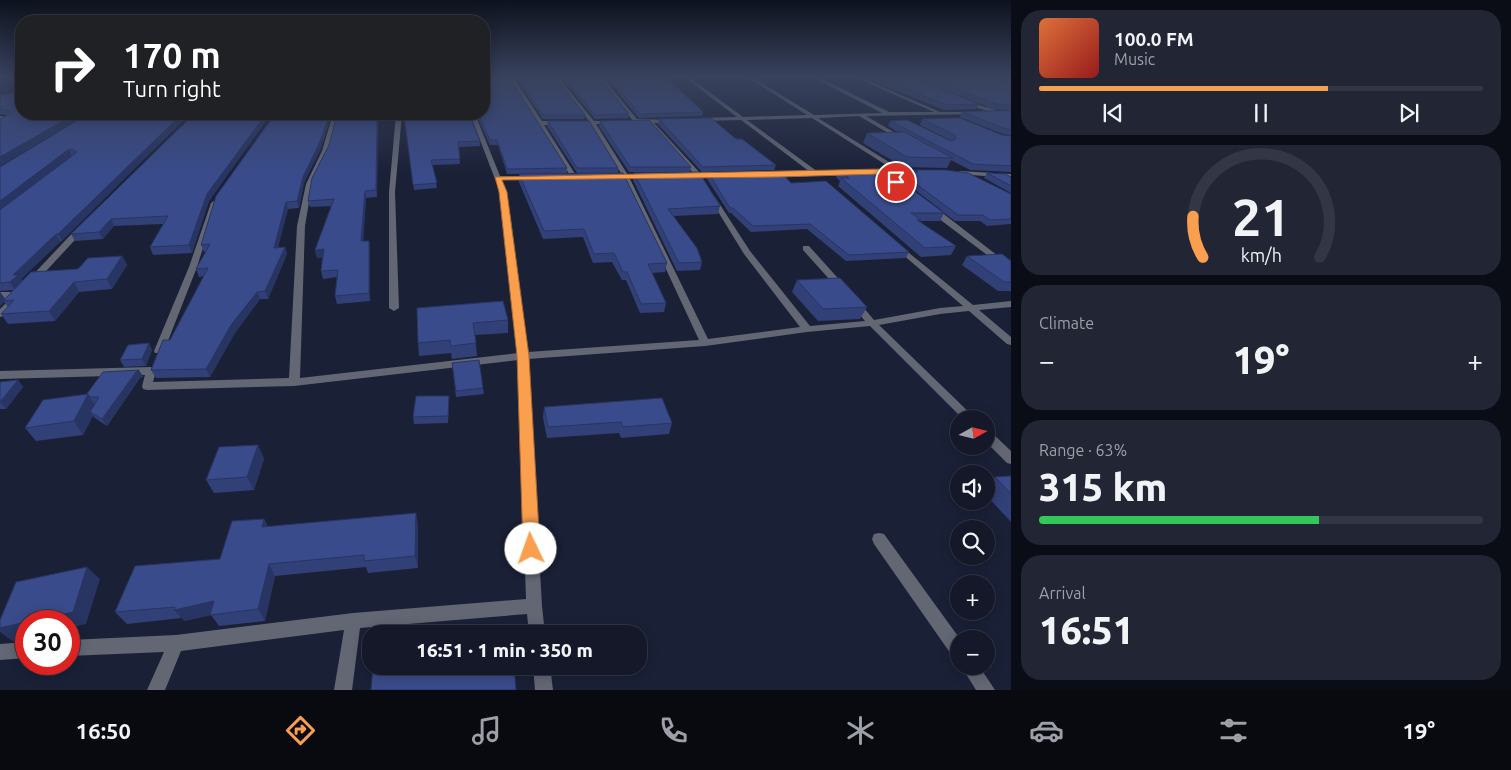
<!DOCTYPE html>
<meta charset="utf-8">
<style>
:root{--surface:#141828;--page:#212534;--text:#f1f3f6;--muted:#9da0a8;--line:#333745;--accent:#fa9f4e}
body{margin:0;font-family:Ubuntu,sans-serif;background:var(--page);color:var(--text);height:100vh;display:flex;flex-direction:column;font-size:19px;white-space:nowrap}
*{box-sizing:border-box;margin:0}
p{font-size:16px;color:var(--muted)}
.icon{flex:none;width:28px;height:28px;fill:none;stroke:currentColor;stroke-width:2;stroke-linecap:round;stroke-linejoin:round}
.map{position:relative;flex:1;overflow:hidden}
.drawer{display:flex;flex-direction:column;gap:10px;padding:10px;background:#0b0d16;width:500px}
.drawer>*{flex:none}
.hud{position:absolute;left:15px;top:15px;width:475px;height:105px;border-radius:20px;box-shadow:0 2px 12px #0003,0 0 0 1px var(--line);background:#202124;color:#fff;overflow:hidden}
.needle{width:32px;rotate:82deg}
.tools{position:absolute;left:950px;top:410px;display:grid;gap:10px}
.tools a{display:grid;place-items:center;width:45px;height:45px;border-radius:50%;background:var(--surface);box-shadow:0 2px 12px #0003,0 0 0 1px var(--line);font-size:25px}
.speed{position:absolute;left:15px;top:610px;display:flex;gap:10px;font-size:25px;font-weight:700;text-align:center}
.speed>*{display:grid;place-content:center;width:65px;height:65px;border-radius:50%;background:var(--surface);box-shadow:0 2px 12px #0003,0 0 0 1px var(--line);line-height:1}
.speed .limit{border:8px solid #d22;background:#fff;color:#111}
.pin{position:absolute;display:grid;place-items:center;width:42px;height:42px;color:#fff;margin:-21px;border:2px solid #fff;border-radius:50%;box-shadow:0 1px 5px #0007}
.me{position:absolute;width:55px;margin:-28px;rotate:357deg;stroke-linejoin:round;filter:drop-shadow(0 0 4px #0008)}
.turn{display:flex;align-items:center;gap:18px;height:105px;padding:0 25px;font-size:22px}
.turn .icon{width:65px;height:65px;stroke-width:2.5}
.turn b{display:block;font-size:35px;line-height:42px}
.big{font-size:38px;font-weight:800;line-height:1.1}
.drawer .widget{flex:1;display:flex;flex-direction:column;justify-content:center;gap:8px;min-width:0;padding:0 18px;border-radius:20px;background:var(--page)}
.drawer .dial{align-items:center;gap:0}
.dial svg{height:130px;overflow:visible;fill:none;stroke:var(--line);stroke-width:7;stroke-linecap:round;text-anchor:middle}
.dial text{fill:var(--text);stroke:none}
.song{display:flex;align-items:center;gap:15px}
.cover{width:60px;height:60px;border-radius:8px;background:linear-gradient(135deg,hsl(20 70% 55%),hsl(0 70% 35%))}
.played{height:5px;border-radius:2px;background:linear-gradient(90deg,var(--accent) 65%,var(--line) 65%)}
.keys{display:flex;justify-content:space-around;direction:ltr}
.heat{display:flex;justify-content:space-between;align-items:center;font-size:28px;direction:ltr}
.charge{height:8px;border-radius:4px;background:linear-gradient(90deg,#34c759 63%,var(--line) 0)}
.trip{position:absolute;left:362px;top:625px;width:285px;height:50px;border-radius:20px;background:var(--surface);box-shadow:0 2px 12px #0003,0 0 0 1px var(--line);font-weight:800;line-height:50px;text-align:center}
.tabs{display:flex;height:80px;justify-content:space-around;align-items:center;background:#080a10;color:var(--muted)}
.tabs .icon{width:35px;height:35px}
.tabs .on{color:var(--accent)}
.tabs b{font-size:22px;color:var(--text)}
main{display:flex;flex:1;min-height:0}
.map>svg:first-child{display:block}
</style>
<main>
<div class="map">
<svg width="1011" height="690" viewBox="0 0 1011 690">
<rect width="100%" height="100%" fill="#1a2036"/>
<g fill="none" stroke-linecap="round" stroke-linejoin="round">
<g fill="#636773" fill-rule="evenodd">
<path d="M509,77H513L542,121H560L563,123L560,125H544L577,177L576,178L571,177Z"/>
<path d="M554,77H558L594,121H615L613,124H596L628,175H645L648,177L645,179H630L708,339L800,327L744,254L709,197L712,195L715,197L750,251L810,326L865,321L850,303L855,300L858,301L874,320L940,308L963,306L895,248L894,246L898,244L973,305L1011,301V307L979,310L1011,337V345L1007,344L969,311L940,314L879,325L976,419H963L870,326L807,332L705,346L528,359L542,606L545,634H529L527,614L360,628L352,690H334L344,630L181,651L165,690H147L164,652L69,656V640L176,635L353,613L526,599L518,360L294,386L147,390L143,389L142,386L145,375L0,379V371L151,367L156,371L153,382L289,378L297,226L306,184L322,151L333,114H338L328,151L312,184L305,226L300,378L518,353L500,192L470,114H475L500,176H533L536,178L533,180H501L506,192L528,352L699,340L624,179H612L609,177L612,175H622L591,124H575L574,123L589,121Z"/>
<path d="M598,77H602L637,119L672,120L670,123H654L701,174H720L722,175V177L704,178L701,180L697,178L685,177V175L694,174L649,123L634,122Z"/>
<path d="M684,77H689L743,117L807,115L747,77H752L814,115L882,113L812,77H818L889,112H934L854,77H860L940,112H975L977,113L975,114L866,116L904,138V140L902,141L859,116L818,118L902,170H927V172L925,173H873V171L875,170H894L812,118L747,120L818,172L850,171L853,173L850,175L770,177L768,176V174L810,172L741,120L698,121L700,118L737,117Z"/>
<path d="M967,102L1011,114V118L965,104Z"/>
<path d="M396,114H402L395,192L399,308L394,311L389,308V192Z"/>
<path d="M0,116L13,118L0,125V121L3,120H0Z"/>
<path d="M960,171L1011,174V178L958,174V172Z"/>
<path d="M214,201L217,203L197,267L164,351L163,353H155L154,351L189,267L211,203Z"/>
<path d="M930,208H936L1011,266V273L930,212Z"/>
<path d="M79,226H85L86,228L35,283H29L28,281L29,279Z"/>
<path d="M803,246H809L845,286L846,288L845,290H839L803,250Z"/>
<path d="M0,292H19L23,295L3,316L0,317V309L11,298H0Z"/>
<path d="M986,430L990,431L1011,451V464L1007,463L986,442Z"/>
<path d="M879,533L884,534L960,639H959V659L953,657L874,544L872,539L874,534Z"/>
<path d="M26,642V658L0,660V644Z"/>
<path d="M533,666H550L553,690H535Z"/>
<path d="M961,666H979L995,690H976Z"/>
</g>
</g>
<g fill="#314077" fill-rule="evenodd">
<path d="M515,77H555L585,115L584,119H543Z"/>
<path d="M561,77H599L629,114L628,118L595,119Z"/>
<path d="M605,77H666L703,112L702,116L639,118Z"/>
<path d="M863,77H910L979,104L976,109L944,110Z"/>
<path d="M913,77H996L1011,84V110L993,109Z"/>
<path d="M997,77H1011V84Z"/>
<path d="M21,85L87,114L0,166V119L8,115L0,114V95L17,93L14,88Z"/>
<path d="M1011,110V135L1003,134L960,117L962,112Z"/>
<path d="M88,114L62,241L60,242L21,279L22,281L78,269L122,256L127,265L112,289L79,292L55,321L8,324L1,314L8,307L4,302L0,306V292L5,299L13,290L0,291V167ZM72,156H73L13,201Z"/>
<path d="M194,114H271L209,201L192,253L153,255L150,247L163,224L114,226L103,239L75,241L71,234Z"/>
<path d="M275,114H332L320,150L304,183L299,208L288,209L278,247H285L287,254L268,299H260L235,333L210,377L156,378L151,370L170,340L204,276L199,277L196,269L206,252H204L201,245Z"/>
<path d="M378,114L377,197L366,198L363,241L370,248V301L337,304L335,296L337,277L323,279L321,271L322,257L317,258L315,250L331,206L310,207L308,201L329,145Z"/>
<path d="M404,114L480,141V146L459,147L460,164L432,165L437,188L414,190Z"/>
<path d="M476,114H484L567,168V173L507,174L498,145H490Z"/>
<path d="M659,119L736,139L776,165L774,170L702,172L658,124Z"/>
<path d="M922,119L1002,135L1011,136V172L970,170L951,160L947,168L903,167L863,143L867,133L898,132L888,126L890,121L951,141H952L920,125Z"/>
<path d="M548,121L618,168V173L667,263L665,272L652,273L666,303L664,312L640,313L626,280H622L612,262L593,263L583,237L543,239L519,182V174L577,173L547,126Z"/>
<path d="M600,121L691,167L690,172L720,206L718,214L674,216L702,262L700,270L677,271L633,180L634,173L670,172H629L599,126Z"/>
<path d="M839,170L944,212L898,177L900,172H913L914,170L1011,194V224L987,226L980,221H955L944,213L940,221H921L920,222L956,246L951,255L921,257L838,186L840,181L836,177Z"/>
<path d="M987,173L1011,177V193L984,178Z"/>
<path d="M709,174L791,183L909,252L906,258L846,261L807,229L751,232L731,213H729L707,179Z"/>
<path d="M967,256L1011,261V291H998L962,265Z"/>
<path d="M797,280L867,307L860,319L818,321L792,292Z"/>
<path d="M417,308L508,320V333L475,335L477,356L452,359L451,353L419,356L418,343Z"/>
<path d="M149,343L152,350L146,366L124,367L120,360Z"/>
<path d="M452,363L483,388L484,394L456,397Z"/>
<path d="M139,370L143,377L140,378L107,426L95,418L93,416L83,435L36,441L25,428L86,395Z"/>
<path d="M18,380L23,387L6,409H0V382Z"/>
<path d="M449,402L448,423L414,424L413,417Z"/>
<path d="M544,407L672,423L669,434L621,438L619,433L547,438L543,418Z"/>
<path d="M258,445L264,459L254,490L214,493L206,480Z"/>
<path d="M1011,476V522L986,495V486L995,477Z"/>
<path d="M264,519L268,527L418,525V568L368,573L366,567L275,576L265,621L219,626L211,615L184,621L182,618L127,624L115,612L220,559Z"/>
</g>
<g fill="#283461">
<path d="M75,114H87L0,166V157Z"/>
<path d="M182,114H190L62,241L58,234Z"/>
<path d="M266,114H271L209,201L192,253L189,245L207,194Z"/>
<path d="M330,114H332L320,150L304,183L299,208L297,201L303,177Z"/>
<path d="M377,114H378L377,197L376,190Z"/>
<path d="M69,149L72,156L0,211V201Z"/>
<path d="M365,191L366,198L363,249L361,241Z"/>
<path d="M286,202L288,209L276,255L274,248Z"/>
<path d="M111,219L114,226L103,239L99,232Z"/>
<path d="M56,234L60,242L21,279L23,282L15,290L10,282L13,275Z"/>
<path d="M369,241L370,248V301L369,293Z"/>
<path d="M285,247L287,254L268,299L265,291Z"/>
<path d="M324,249L325,257L317,258L315,250Z"/>
<path d="M122,256L127,265L112,289L107,279Z"/>
<path d="M74,282L79,292L55,321L49,311Z"/>
<path d="M0,292L6,300L3,301L4,302L0,306Z"/>
<path d="M257,292L260,299L235,333L210,377L206,369L231,325Z"/>
<path d="M149,343L152,350L146,366L142,359Z"/>
<path d="M139,370L143,377L140,378L107,426L102,419L136,372Z"/>
<path d="M18,380L23,387L6,409L0,402Z"/>
<path d="M88,394L97,408L90,412L93,416L83,435L74,421Z"/>
<path d="M258,445L264,459L254,490L247,477Z"/>
<path d="M416,513L418,525V568L415,556Z"/>
<path d="M264,519L270,531L262,527Z"/>
<path d="M269,564L275,576L265,621L258,609Z"/>
<path d="M87,567L100,579L86,624L69,628V621H31Z"/>
<path d="M214,601L210,615H211L184,621L174,610Z"/>
<path d="M26,622V638L12,641L0,632V628Z"/>
</g>
<g fill="#394b8a" stroke="#283461">
<path d="M484,77H509L567,168L507,169L497,140H490L478,114H484Z"/>
<path d="M518,77H555L585,115H543Z"/>
<path d="M564,77H599L629,114L595,115Z"/>
<path d="M608,77H666L703,112L640,114Z"/>
<path d="M876,77H910L979,104L947,105Z"/>
<path d="M926,77H996L1011,84V105L996,104Z"/>
<path d="M21,85V114H75L0,157V119L12,113L10,111L0,109V95L20,93V89L14,88Z"/>
<path d="M1011,110V129H1006L962,112Z"/>
<path d="M88,114H182L58,234H56L13,275H18L10,282L0,283V210L76,153V151L69,149L0,201V167Z"/>
<path d="M194,114H266L207,194L189,245L150,247L168,216L111,219L99,232L71,234Z"/>
<path d="M275,114H330L319,144L303,177L297,201L286,202L274,248L285,247L265,291L257,292L231,325L206,369L151,370L163,340H170L208,268L196,269L210,244L201,245L216,196Z"/>
<path d="M337,114H377L376,190L365,191L361,241H369V293L335,296L338,270L321,271L324,249L315,250L334,199L308,201L312,178L329,145Z"/>
<path d="M404,114H469L480,141L458,142L460,159L431,160L437,183L413,185Z"/>
<path d="M711,118L736,139H742L776,165L703,167L659,119Z"/>
<path d="M960,118L1002,135L1011,136V166L973,164L890,121L907,120L951,141L956,139L955,135L922,119Z"/>
<path d="M649,120L691,167H630L600,121Z"/>
<path d="M548,121H589L618,168H577Z"/>
<path d="M904,132L953,158L907,157L867,133Z"/>
<path d="M839,170H886L944,213H911L921,220H917L956,246L925,248L841,178H849Z"/>
<path d="M914,170H946L968,173L1011,194V219L990,220L983,215H958L900,172H918Z"/>
<path d="M699,172L720,206L668,209L697,248L702,262L679,263L634,173Z"/>
<path d="M623,173L667,263L648,264L666,303L641,304L627,272H623L614,253L594,254L584,229L544,231L519,174Z"/>
<path d="M782,173L791,183L826,181L909,252L849,255L810,224L753,226L733,208H730L709,174Z"/>
<path d="M987,173L1005,174L1011,177V186Z"/>
<path d="M1002,254L1011,261V282H1004L967,256Z"/>
<path d="M122,256L107,279L74,282L49,311L1,314L14,300L3,301L31,272L78,269L88,258Z"/>
<path d="M840,278L867,307L823,309L797,280Z"/>
<path d="M503,301L508,320L473,323L476,343L451,346L450,340L418,343L417,308Z"/>
<path d="M149,343L142,359L120,360L128,345Z"/>
<path d="M479,360L483,388L456,391L452,363Z"/>
<path d="M139,370L136,372L102,419L90,412L99,397H90L88,394L86,395L103,372Z"/>
<path d="M18,380L0,402V382Z"/>
<path d="M88,394L74,421L25,428L43,400Z"/>
<path d="M416,396H449L448,416L413,417Z"/>
<path d="M662,398L672,423L623,427L621,422L548,427L544,407Z"/>
<path d="M258,445L247,477L206,480L219,447Z"/>
<path d="M1011,476V494L995,477Z"/>
<path d="M416,513L415,556L364,561V555L269,564L258,609L210,615L214,601L174,610L175,607L115,612L135,566L220,559L232,521L264,519L262,527Z"/>
<path d="M87,567L73,612L31,621H26V622L0,628V620L16,582Z"/>
<path d="M373,666H514L516,690H371Z"/>
</g>
<linearGradient id="sky" x2="0" y2="1"><stop stop-color="#0e121e"/><stop offset="0.44" stop-color="#38425d"/><stop offset="1" stop-color="#38425d" stop-opacity="0"/></linearGradient>
<rect width="1011" height="174" fill="url(#sky)"/>
<path fill="#fa9f4e" stroke="#a26733" d="M882,169L899,181V184H894L881,174L778,177L502,180L507,192L529,356L540,549L537,554L531,556L526,554L523,549L517,356L499,192L495,177Z"/>
</svg>
<div class="tools">
<a><svg class="needle" viewBox="-14 -14 28 28"><path d="M0-13l5 13h-10z" fill="#e53935"/><path d="M0 13l5-13h-10z" fill="#9da0a8"/></svg></a>
<a><svg class="icon" aria-label="sound" viewBox="0 0 24 24"><path d="M4 9h4l5-4v14l-5-4H4zM17 9q2 3 0 6"/></svg></a>
<a><svg class="icon" aria-label="search" viewBox="0 0 24 24"><circle cx="10" cy="10" r="6"/><path d="M15 15l6 6"/></svg></a>
<a>+</a>
<a>−</a>
</div>
<div class="speed"><div class="limit">30</div></div>
<div class="pin" style="left:896px;top:182px;background:#d93025"><svg class="icon" aria-label="arrive" viewBox="0 0 24 24"><path d="M6 21V4h12l-3 4 3 4H6"/></svg></div>
<svg class="me" style="left:531px;top:549px" viewBox="-20 -20 40 40"><circle r="19" fill="#fff"/><path d="M0-13L10 11 0 6-10 11z" fill="#fa9f4e"/></svg>
<div class="trip">16:51 · 1 min · 350 m</div>
<div class="hud">
<div class="turn"><svg class="icon" aria-label="right" viewBox="0 0 24 24"><path d="M7 20v-9h11M14 6l5 5-5 5"/></svg><div><b>170 m</b>Turn right</div></div>
</div>
</div>
<section class="drawer">
<div class="widget">
<div class="song"><i class="cover"></i><div><b>100.0 FM</b><p>Music</p></div></div>
<div class="played"></div>
<div class="keys"><svg class="icon" aria-label="previous" viewBox="0 0 24 24"><path d="M18 5L8 12l10 7zM5 5v14"/></svg><svg class="icon" aria-label="pause" viewBox="0 0 24 24"><path d="M8 5v14M16 5v14"/></svg><svg class="icon" aria-label="next" viewBox="0 0 24 24"><path d="M6 5l10 7-10 7zM19 5v14"/></svg></div>
</div>
<div class="widget dial"><svg viewBox="0 0 100 80">
<path d="M14 69A42 42 0 1 1 86 69"/>
<path d="M14 69A42 42 0 0 1 8 44" stroke="#fa9f4e"/>
<text x="50" y="56" font-size="32" font-weight="700">21</text>
<text x="50" y="72" font-size="11">km/h</text>
</svg></div>
<div class="widget"><p>Climate</p>
<div class="heat"><a>−</a><b class="big">19°</b><a>+</a></div>
</div>
<div class="widget"><p>Range · 63%</p><b class="big">315 km</b><div class="charge"></div></div>
<div class="widget"><p>Arrival</p><b class="big">16:51</b></div>
</section>
</main>
<nav class="tabs">
<b>16:50</b>
<svg class="icon on" aria-label="directions" viewBox="0 0 24 24"><path d="M12 3l9 9-9 9-9-9zM9 14v-3h6M13 9l2 2-2 2"/></svg>
<svg class="icon" aria-label="music" viewBox="0 0 24 24"><path d="M9 18V5l10-2v13"/><circle cx="6" cy="18" r="3"/><circle cx="16" cy="16" r="3"/></svg>
<svg class="icon" aria-label="phone" viewBox="0 0 24 24"><path d="M5 4h4l2 5-3 2q2 4 5 5l2-3 5 2v4C11 20 4 13 5 4z"/></svg>
<svg class="icon" aria-label="climate" viewBox="0 0 24 24"><path d="M12 3v18M4 7l16 10M4 17L20 7"/></svg>
<svg class="icon" aria-label="car" viewBox="0 0 24 24"><path d="M5 17H2v-5l4-1 3-4h7l3 4 3 1v5h-3M9 17h6M6 11h13"/><circle cx="7" cy="17" r="2"/><circle cx="17" cy="17" r="2"/></svg>
<svg class="icon" aria-label="filters" viewBox="0 0 24 24"><path d="M4 7h16M4 17h16"/><circle cx="9" cy="7" r="2"/><circle cx="15" cy="17" r="2"/></svg>
<b>19°</b>
</nav>
